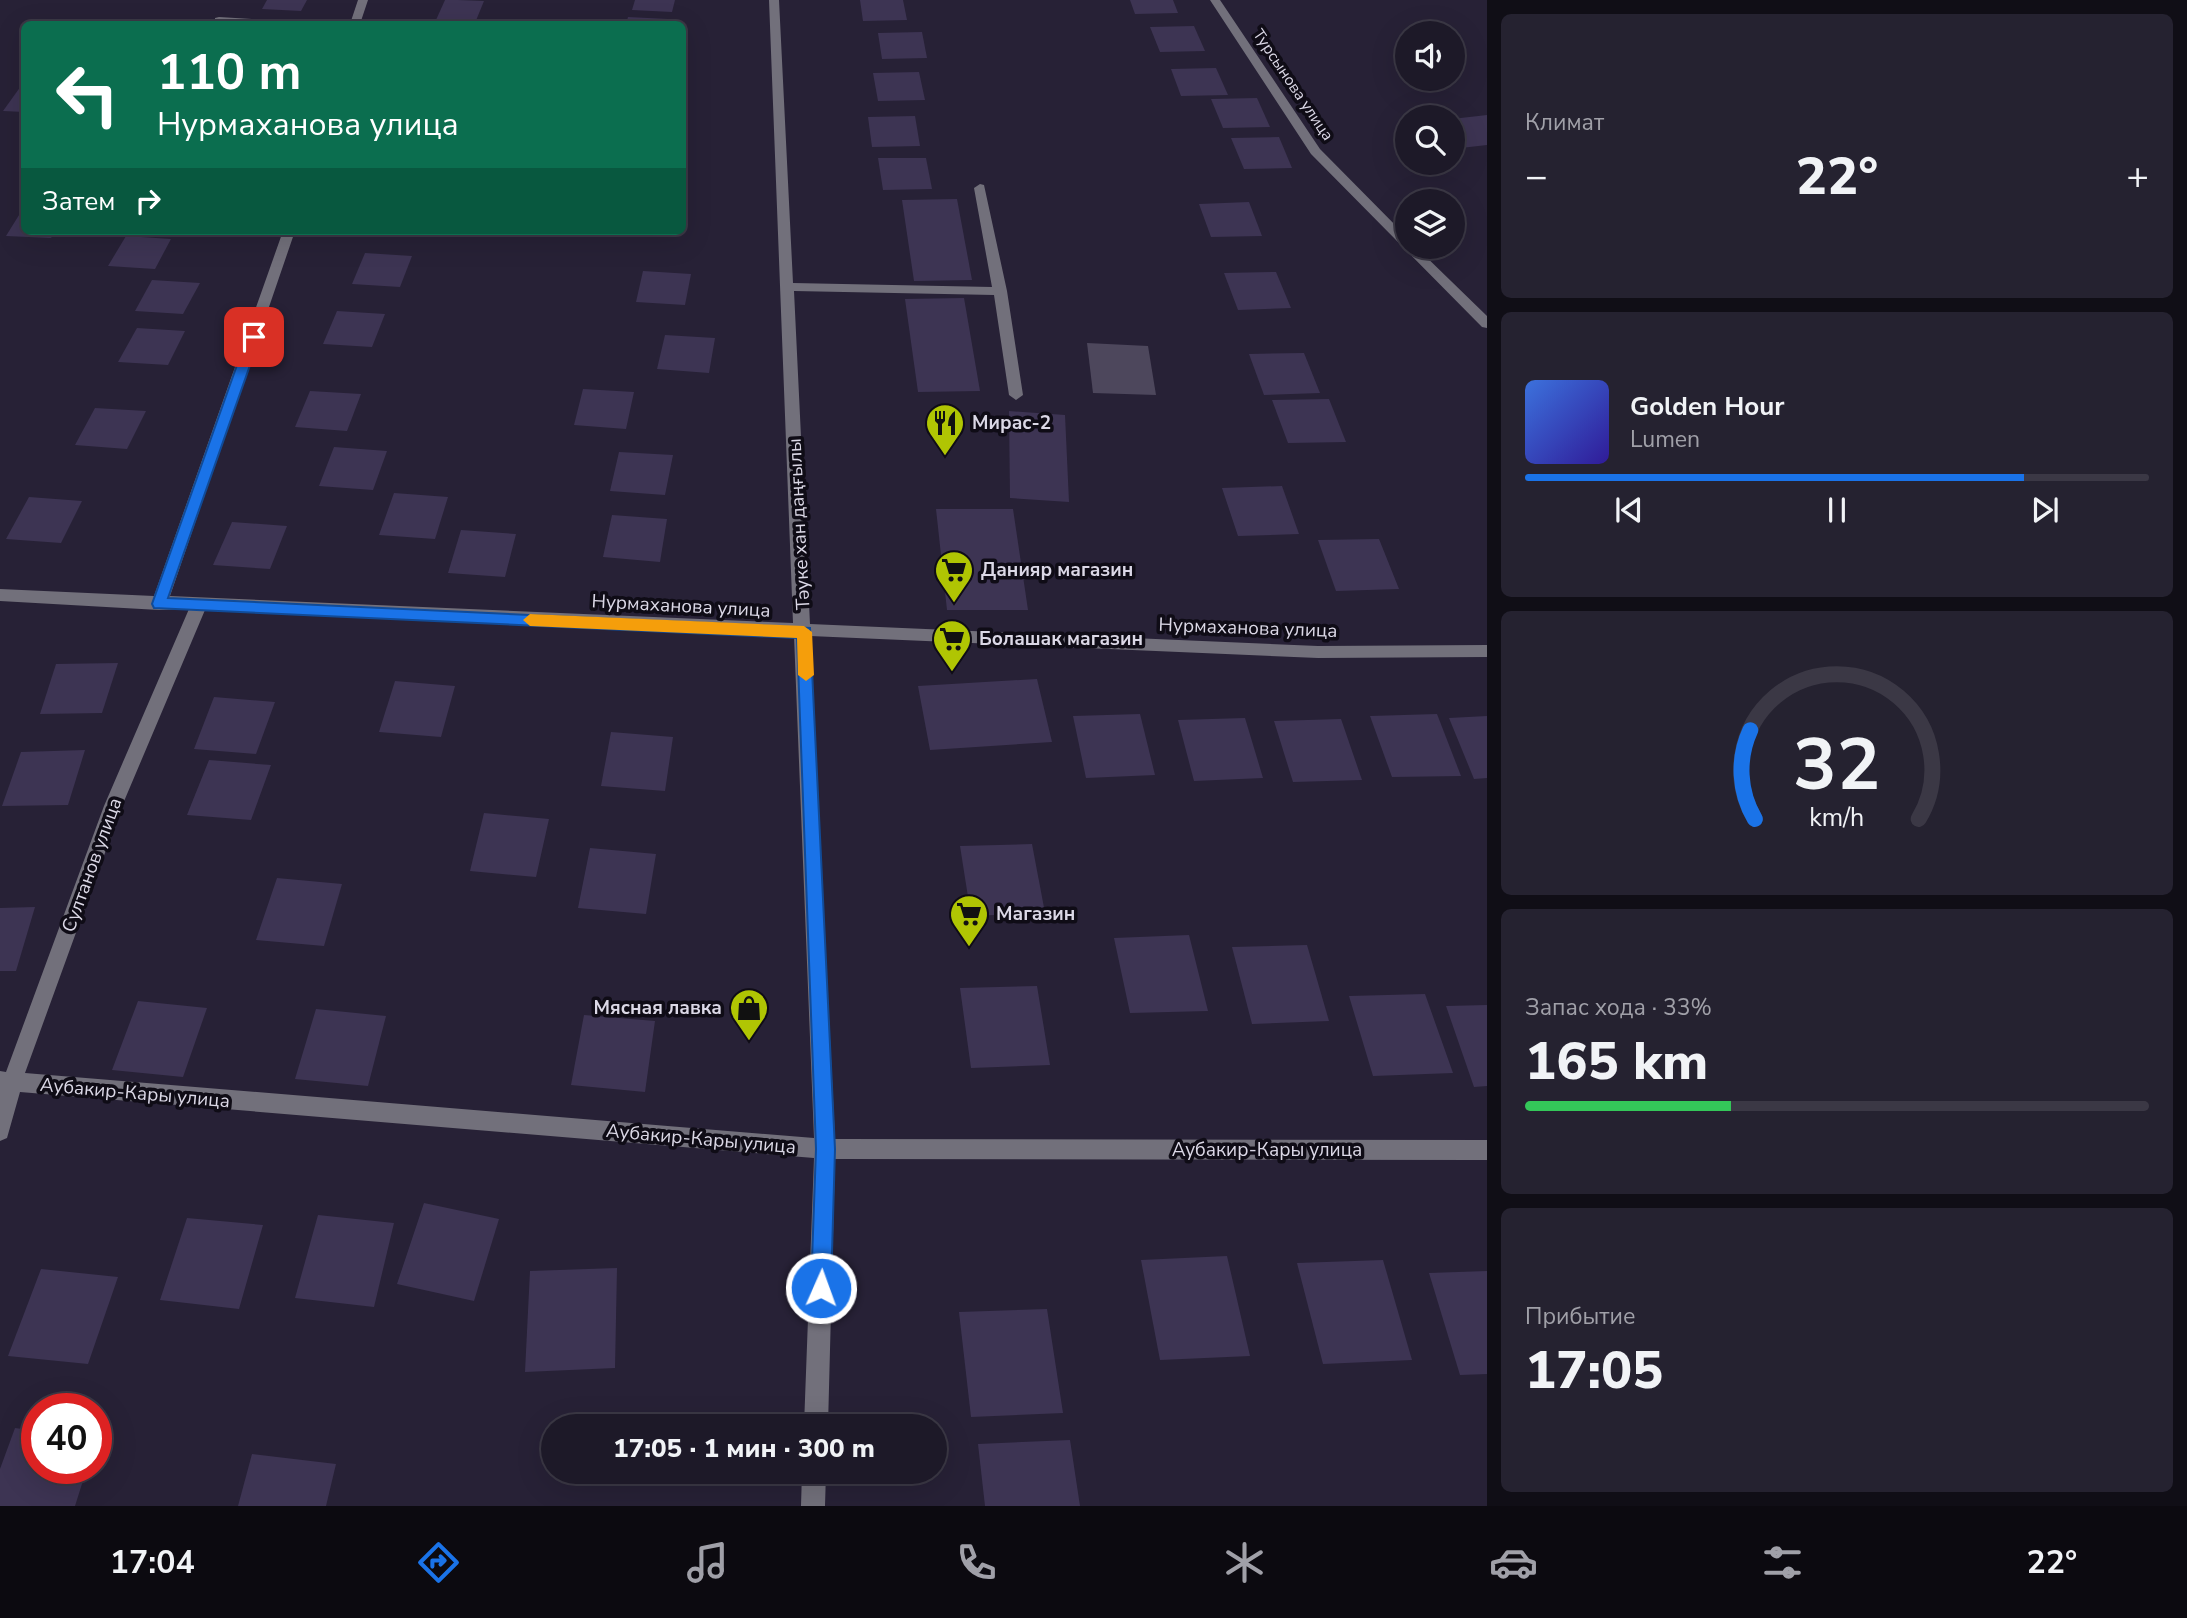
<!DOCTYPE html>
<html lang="ru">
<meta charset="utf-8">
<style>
:root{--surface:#1d1928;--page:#252230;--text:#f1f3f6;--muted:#a0a0a8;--line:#3b3845;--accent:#1a73e8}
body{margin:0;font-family:"Nunito Sans",sans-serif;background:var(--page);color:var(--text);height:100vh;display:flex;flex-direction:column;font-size:26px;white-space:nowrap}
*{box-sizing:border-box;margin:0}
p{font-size:23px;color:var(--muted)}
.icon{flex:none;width:38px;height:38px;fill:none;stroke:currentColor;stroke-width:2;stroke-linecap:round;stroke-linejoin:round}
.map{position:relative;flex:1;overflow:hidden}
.sheet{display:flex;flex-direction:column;gap:14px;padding:14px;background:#100e16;width:700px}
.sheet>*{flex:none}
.guide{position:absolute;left:21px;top:21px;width:665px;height:214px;border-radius:10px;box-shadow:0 7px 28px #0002,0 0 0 2px var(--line);background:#0b6e4f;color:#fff;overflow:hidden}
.controls{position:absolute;left:1395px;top:21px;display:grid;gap:14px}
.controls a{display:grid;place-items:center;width:70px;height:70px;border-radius:50%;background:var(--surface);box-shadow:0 7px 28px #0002,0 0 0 2px var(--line);font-size:35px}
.speed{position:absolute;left:21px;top:1393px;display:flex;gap:14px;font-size:35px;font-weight:700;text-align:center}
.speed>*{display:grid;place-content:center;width:91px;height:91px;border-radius:50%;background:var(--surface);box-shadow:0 7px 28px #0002,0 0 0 2px var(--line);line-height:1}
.speed .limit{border:10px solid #d22;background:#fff;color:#111}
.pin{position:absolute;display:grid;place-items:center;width:60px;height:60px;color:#fff;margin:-30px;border-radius:14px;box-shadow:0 4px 10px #0006}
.me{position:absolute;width:77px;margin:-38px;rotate:2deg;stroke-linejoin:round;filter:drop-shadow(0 0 5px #0008)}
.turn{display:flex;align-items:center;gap:24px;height:147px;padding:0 21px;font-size:32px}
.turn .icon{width:91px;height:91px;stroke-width:2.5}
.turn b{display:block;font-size:49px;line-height:60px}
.then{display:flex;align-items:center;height:66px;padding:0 21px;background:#0003;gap:14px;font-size:26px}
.big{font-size:52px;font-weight:800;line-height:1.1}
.sheet .tile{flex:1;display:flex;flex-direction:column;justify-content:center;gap:10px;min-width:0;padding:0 24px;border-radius:10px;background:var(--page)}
.sheet .dial{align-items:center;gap:0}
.dial svg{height:182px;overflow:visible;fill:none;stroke:var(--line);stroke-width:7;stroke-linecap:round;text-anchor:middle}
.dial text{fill:var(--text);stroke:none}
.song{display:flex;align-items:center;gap:21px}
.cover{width:84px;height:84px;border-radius:10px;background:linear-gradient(135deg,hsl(220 70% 55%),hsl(250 70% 35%))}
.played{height:7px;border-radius:4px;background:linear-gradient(90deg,var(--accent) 80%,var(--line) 80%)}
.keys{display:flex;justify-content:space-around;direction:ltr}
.heat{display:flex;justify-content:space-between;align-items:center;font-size:38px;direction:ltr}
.charge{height:10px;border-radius:5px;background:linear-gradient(90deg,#34c759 33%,var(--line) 0)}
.trip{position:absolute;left:541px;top:1414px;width:406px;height:70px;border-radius:35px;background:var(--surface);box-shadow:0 7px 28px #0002,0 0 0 2px var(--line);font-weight:800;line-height:70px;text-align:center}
.tab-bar{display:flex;height:112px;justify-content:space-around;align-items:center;background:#0c0a10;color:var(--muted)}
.tab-bar .icon{width:49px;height:49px}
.tab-bar .selected{color:var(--accent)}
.tab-bar b{font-size:32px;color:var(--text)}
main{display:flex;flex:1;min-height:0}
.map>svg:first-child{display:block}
</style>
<main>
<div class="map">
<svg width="1487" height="1506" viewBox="0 0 1487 1506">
<rect width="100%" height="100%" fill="#272136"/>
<path fill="#4d475c" d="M1087,343L1148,346L1156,395L1093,393Z"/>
<g fill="#3d3453">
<path d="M267,0H307L301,11L262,9Z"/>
<path d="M445,0H458L484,1L475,23L436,20Z"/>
<path d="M635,0H675L672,12L632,10Z"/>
<path d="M860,0H903L907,20L863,21Z"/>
<path d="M1130,0H1173L1178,13L1135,14Z"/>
<path d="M628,17L668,19L667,24H626Z"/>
<path d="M1194,26L1205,51L1160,52L1150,27Z"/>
<path d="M922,32L927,58L882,59L878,33Z"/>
<path d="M1216,68L1228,95L1181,96L1171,69Z"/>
<path d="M919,72L925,100L878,101L873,73Z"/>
<path d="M21,86L24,87V112L3,111Z"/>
<path d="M1257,98L1270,127L1223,128L1211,99Z"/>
<path d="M1487,115V145L1452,149V119Z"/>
<path d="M915,116L920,146L872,147L868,117Z"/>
<path d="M1279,137L1292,168L1244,169L1231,138Z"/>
<path d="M878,158H926L932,189L883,190Z"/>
<path d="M957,199L972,280L914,281L902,200Z"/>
<path d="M1249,202L1262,236L1211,237L1199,204Z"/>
<path d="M24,207V231H56L51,238L6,236Z"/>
<path d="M126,236L171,239L155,269L108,266Z"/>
<path d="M365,253L412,256L400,287L352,284Z"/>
<path d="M643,271L691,274L685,305L636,302Z"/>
<path d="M1276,272L1291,308L1238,310L1224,273Z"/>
<path d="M152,280L200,283L183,314L135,311Z"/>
<path d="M964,298L980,391L918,392L905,299Z"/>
<path d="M337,311L385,314L372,347L323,344Z"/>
<path d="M137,328L185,331L168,365L118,362Z"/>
<path d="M665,335L715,338L709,373L657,369Z"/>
<path d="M1304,353L1320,393L1264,395L1249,354Z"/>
<path d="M583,389L634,392L626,429L574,425Z"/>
<path d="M310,391L361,394L347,431L295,427Z"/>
<path d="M1329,399L1346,442L1288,443L1272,400Z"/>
<path d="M95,408L146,411L127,449L75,445Z"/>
<path d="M1009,411L1065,415L1069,502L1010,498Z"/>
<path d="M334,447L387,451L373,490L319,486Z"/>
<path d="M619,452L673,455L665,495L610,491Z"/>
<path d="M1282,486L1299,534L1238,536L1222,488Z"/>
<path d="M394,493L448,497L435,539L379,535Z"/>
<path d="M29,497L82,501L61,543L6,539Z"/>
<path d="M936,509H1013L1028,610H947Z"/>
<path d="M612,515L667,519L660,562L603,557Z"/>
<path d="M232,522L287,526L270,569L213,565Z"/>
<path d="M461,530L516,534L505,577L448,573Z"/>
<path d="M1379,539L1399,589L1336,591L1318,540Z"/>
<path d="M118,663L102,713L40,714L56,664Z"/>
<path d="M1037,679L1052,742L930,750L918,686Z"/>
<path d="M395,681L455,686L441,737L379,732Z"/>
<path d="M214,697L275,702L256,754L194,749Z"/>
<path d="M1140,714L1155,775L1086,778L1073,716Z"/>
<path d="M1437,714L1461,776L1392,777L1370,716Z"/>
<path d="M1487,716V778L1474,779L1449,718Z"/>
<path d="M1245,718L1263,778L1194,781L1178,720Z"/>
<path d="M1341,719L1362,780L1293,782L1274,721Z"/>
<path d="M611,732L673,737L665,791L601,786Z"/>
<path d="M85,750L68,805L2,806L21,752Z"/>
<path d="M209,760L271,765L251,820L187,815Z"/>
<path d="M484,813L549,819L536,877L470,871Z"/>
<path d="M1032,844L1045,913L971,916L960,846Z"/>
<path d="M590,848L656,854L646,914L578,908Z"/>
<path d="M277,878L342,884L324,946L256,940Z"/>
<path d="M35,907L16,971H0V908Z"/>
<path d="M1189,935L1208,1011L1130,1013L1114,938Z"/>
<path d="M1307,945L1329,1021L1252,1024L1232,947Z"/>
<path d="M1037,986L1050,1065L971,1068L960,988Z"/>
<path d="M1425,994L1453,1073L1373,1076L1349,996Z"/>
<path d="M138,1001L207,1008L183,1077L112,1070Z"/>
<path d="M1487,1005V1086L1474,1087L1446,1006Z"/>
<path d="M316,1009L386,1016L368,1086L295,1079Z"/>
<path d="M584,1015L655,1021L645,1092L571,1085Z"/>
<path d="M424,1203L499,1219L474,1301L397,1284Z"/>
<path d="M318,1215L394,1223L374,1307L295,1298Z"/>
<path d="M187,1218L263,1225L239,1309L160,1300Z"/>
<path d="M1227,1256L1250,1356L1160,1360L1141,1260Z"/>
<path d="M1383,1260L1412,1360L1323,1364L1297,1263Z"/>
<path d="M617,1268L615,1368L525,1372L530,1271Z"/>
<path d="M41,1269L118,1277L88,1364L8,1356Z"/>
<path d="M1487,1271V1374L1460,1375L1429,1273Z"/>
<path d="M1047,1309L1063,1413L971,1417L959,1312Z"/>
<path d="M15,1428L37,1431V1468H87L75,1506H0V1469Z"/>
<path d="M1070,1440L1080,1506H985L978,1444Z"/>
<path d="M252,1454L336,1464L326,1506H238Z"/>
</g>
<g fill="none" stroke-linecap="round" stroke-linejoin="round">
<g fill="#72707b" fill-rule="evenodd">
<path d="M358,0H368L360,24H350Z"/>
<path d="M769,0H779L793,283L992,287L974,188L980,184L984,185L1007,291L1023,395L1016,400L1009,395L994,295L794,291L810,624L1318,646L1487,645V657L1318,658L810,636L835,1139L1487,1140V1160L835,1159L828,1426H804L814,1158L20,1092L7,1138L0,1141V1071L6,1072L104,806L189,609L159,610L0,601V589L154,596L283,231H295L170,596L793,623ZM205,610L794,636L814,1138L25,1073L122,806Z"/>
<path d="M1210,0H1220L1320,149L1407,237V247H1416L1487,316V328L1482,327L1311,154Z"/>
<path d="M219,17L287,21L293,24L215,22V18Z"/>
<path d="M802,1472H826L825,1506H801Z"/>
</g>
</g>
<path fill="#1a73e8" stroke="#114b97" stroke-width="2" d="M254,333L260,337L168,598L810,628L835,1149L831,1288L828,1295L821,1298L813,1295L811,1288L816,1149L797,638L154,608L152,604L247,337Z"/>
<path fill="#f59e0b" d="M530,614L804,626L812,632L814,675L806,681L798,675L797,638L530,626L523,620Z"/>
<defs>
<symbol id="restaurant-pin" viewBox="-11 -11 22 30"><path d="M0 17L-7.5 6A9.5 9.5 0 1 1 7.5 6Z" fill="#b0c503" stroke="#0f0c16"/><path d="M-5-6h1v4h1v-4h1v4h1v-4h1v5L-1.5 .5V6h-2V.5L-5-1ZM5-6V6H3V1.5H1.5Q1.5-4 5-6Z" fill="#111"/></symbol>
<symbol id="supermarket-pin" viewBox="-11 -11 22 30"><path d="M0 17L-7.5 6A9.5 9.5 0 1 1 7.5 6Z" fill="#b0c503" stroke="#0f0c16"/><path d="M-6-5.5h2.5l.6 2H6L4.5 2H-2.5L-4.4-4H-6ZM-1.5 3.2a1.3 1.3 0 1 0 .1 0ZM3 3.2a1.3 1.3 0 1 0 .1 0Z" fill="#111"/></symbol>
<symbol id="shop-pin" viewBox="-11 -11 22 30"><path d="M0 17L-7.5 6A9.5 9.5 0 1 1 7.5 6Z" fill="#b0c503" stroke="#0f0c16"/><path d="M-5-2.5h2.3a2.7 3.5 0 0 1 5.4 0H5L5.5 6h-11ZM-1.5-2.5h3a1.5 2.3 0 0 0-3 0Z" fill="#111"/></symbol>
</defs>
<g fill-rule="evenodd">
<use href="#restaurant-pin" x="923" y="401" width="44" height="60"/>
<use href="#supermarket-pin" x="932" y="548" width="44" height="60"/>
<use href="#supermarket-pin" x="930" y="617" width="44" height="60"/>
<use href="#supermarket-pin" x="947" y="892" width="44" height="60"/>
<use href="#shop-pin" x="727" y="986" width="44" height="60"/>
</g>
<g text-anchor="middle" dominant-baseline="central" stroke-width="7" stroke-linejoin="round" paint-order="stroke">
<g font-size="16" fill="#dbd8e6" stroke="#0f0c16">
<text transform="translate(1293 85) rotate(56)">Турсынова улица</text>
</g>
<g font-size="19" font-weight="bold" fill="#dbd8e6" stroke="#0f0c16" text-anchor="start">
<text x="972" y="423">Мирас-2</text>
<text x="981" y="570">Данияр магазин</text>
<text x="979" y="639">Болашак магазин</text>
<text x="996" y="914">Магазин</text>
<text x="722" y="1008" text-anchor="end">Мясная лавка</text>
</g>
<g font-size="19" fill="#dbd8e6" stroke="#0f0c16">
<text transform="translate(799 524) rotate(-93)">Тәуке хан даңғылы</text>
<text transform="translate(681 606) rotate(3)">Нурмаханова улица</text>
<text transform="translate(1248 628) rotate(2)">Нурмаханова улица</text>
<text transform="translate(92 865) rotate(-70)">Султанов улица</text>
<text transform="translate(135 1093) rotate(5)">Аубакир-Кары улица</text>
<text transform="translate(701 1139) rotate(5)">Аубакир-Кары улица</text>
<text x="1267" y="1150">Аубакир-Кары улица</text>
</g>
</g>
</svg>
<div class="controls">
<a><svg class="icon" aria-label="sound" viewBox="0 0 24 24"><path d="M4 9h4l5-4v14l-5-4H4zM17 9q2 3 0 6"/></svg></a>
<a><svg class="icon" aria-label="search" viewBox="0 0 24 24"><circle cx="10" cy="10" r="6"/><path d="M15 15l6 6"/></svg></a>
<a><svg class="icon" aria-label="layers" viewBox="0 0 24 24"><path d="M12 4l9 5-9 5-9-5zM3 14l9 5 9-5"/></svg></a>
</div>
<div class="speed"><div class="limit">40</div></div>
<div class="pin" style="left:254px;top:337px;background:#d93025"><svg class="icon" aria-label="arrive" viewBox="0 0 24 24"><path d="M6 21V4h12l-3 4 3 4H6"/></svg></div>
<svg class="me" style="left:821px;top:1288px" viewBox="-20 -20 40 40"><circle r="17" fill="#1a73e8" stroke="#fff" stroke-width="3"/><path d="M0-11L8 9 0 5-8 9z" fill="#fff"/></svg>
<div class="trip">17:05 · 1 мин · 300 m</div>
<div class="guide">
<div class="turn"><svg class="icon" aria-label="left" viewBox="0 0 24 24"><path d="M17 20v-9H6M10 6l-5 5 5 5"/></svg><div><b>110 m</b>Нурмаханова улица</div></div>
<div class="then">Затем<svg class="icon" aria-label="right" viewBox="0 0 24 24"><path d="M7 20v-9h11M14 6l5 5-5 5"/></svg></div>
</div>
</div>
<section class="sheet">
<div class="tile"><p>Климат</p>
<div class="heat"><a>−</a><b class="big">22°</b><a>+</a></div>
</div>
<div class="tile">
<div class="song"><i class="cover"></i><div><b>Golden Hour</b><p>Lumen</p></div></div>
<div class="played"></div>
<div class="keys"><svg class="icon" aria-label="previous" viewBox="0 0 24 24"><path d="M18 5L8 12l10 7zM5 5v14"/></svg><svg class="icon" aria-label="pause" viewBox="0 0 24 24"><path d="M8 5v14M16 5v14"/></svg><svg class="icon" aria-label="next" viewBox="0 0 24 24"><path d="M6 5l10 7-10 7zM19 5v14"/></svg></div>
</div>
<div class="tile dial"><svg viewBox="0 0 100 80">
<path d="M14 69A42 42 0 1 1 86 69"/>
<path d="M14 69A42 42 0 0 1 12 30" stroke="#1a73e8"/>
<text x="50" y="56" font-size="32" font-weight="700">32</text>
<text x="50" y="72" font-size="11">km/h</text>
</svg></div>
<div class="tile"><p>Запас хода · 33%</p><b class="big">165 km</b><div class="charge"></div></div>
<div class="tile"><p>Прибытие</p><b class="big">17:05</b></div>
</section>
</main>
<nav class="tab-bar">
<b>17:04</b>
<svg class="icon selected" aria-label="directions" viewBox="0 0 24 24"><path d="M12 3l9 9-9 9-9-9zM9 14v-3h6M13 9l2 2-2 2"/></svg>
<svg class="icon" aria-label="music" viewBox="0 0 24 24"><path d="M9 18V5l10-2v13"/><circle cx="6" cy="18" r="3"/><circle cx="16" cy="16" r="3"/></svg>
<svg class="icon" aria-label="phone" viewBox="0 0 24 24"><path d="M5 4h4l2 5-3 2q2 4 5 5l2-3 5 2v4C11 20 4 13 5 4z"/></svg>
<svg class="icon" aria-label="climate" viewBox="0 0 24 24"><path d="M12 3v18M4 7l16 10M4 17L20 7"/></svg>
<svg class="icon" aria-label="car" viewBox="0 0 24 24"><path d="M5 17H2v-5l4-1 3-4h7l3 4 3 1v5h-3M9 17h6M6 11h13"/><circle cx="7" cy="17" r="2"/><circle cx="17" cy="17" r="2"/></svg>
<svg class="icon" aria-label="filters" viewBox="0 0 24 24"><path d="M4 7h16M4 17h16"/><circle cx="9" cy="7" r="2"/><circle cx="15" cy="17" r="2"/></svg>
<b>22°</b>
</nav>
